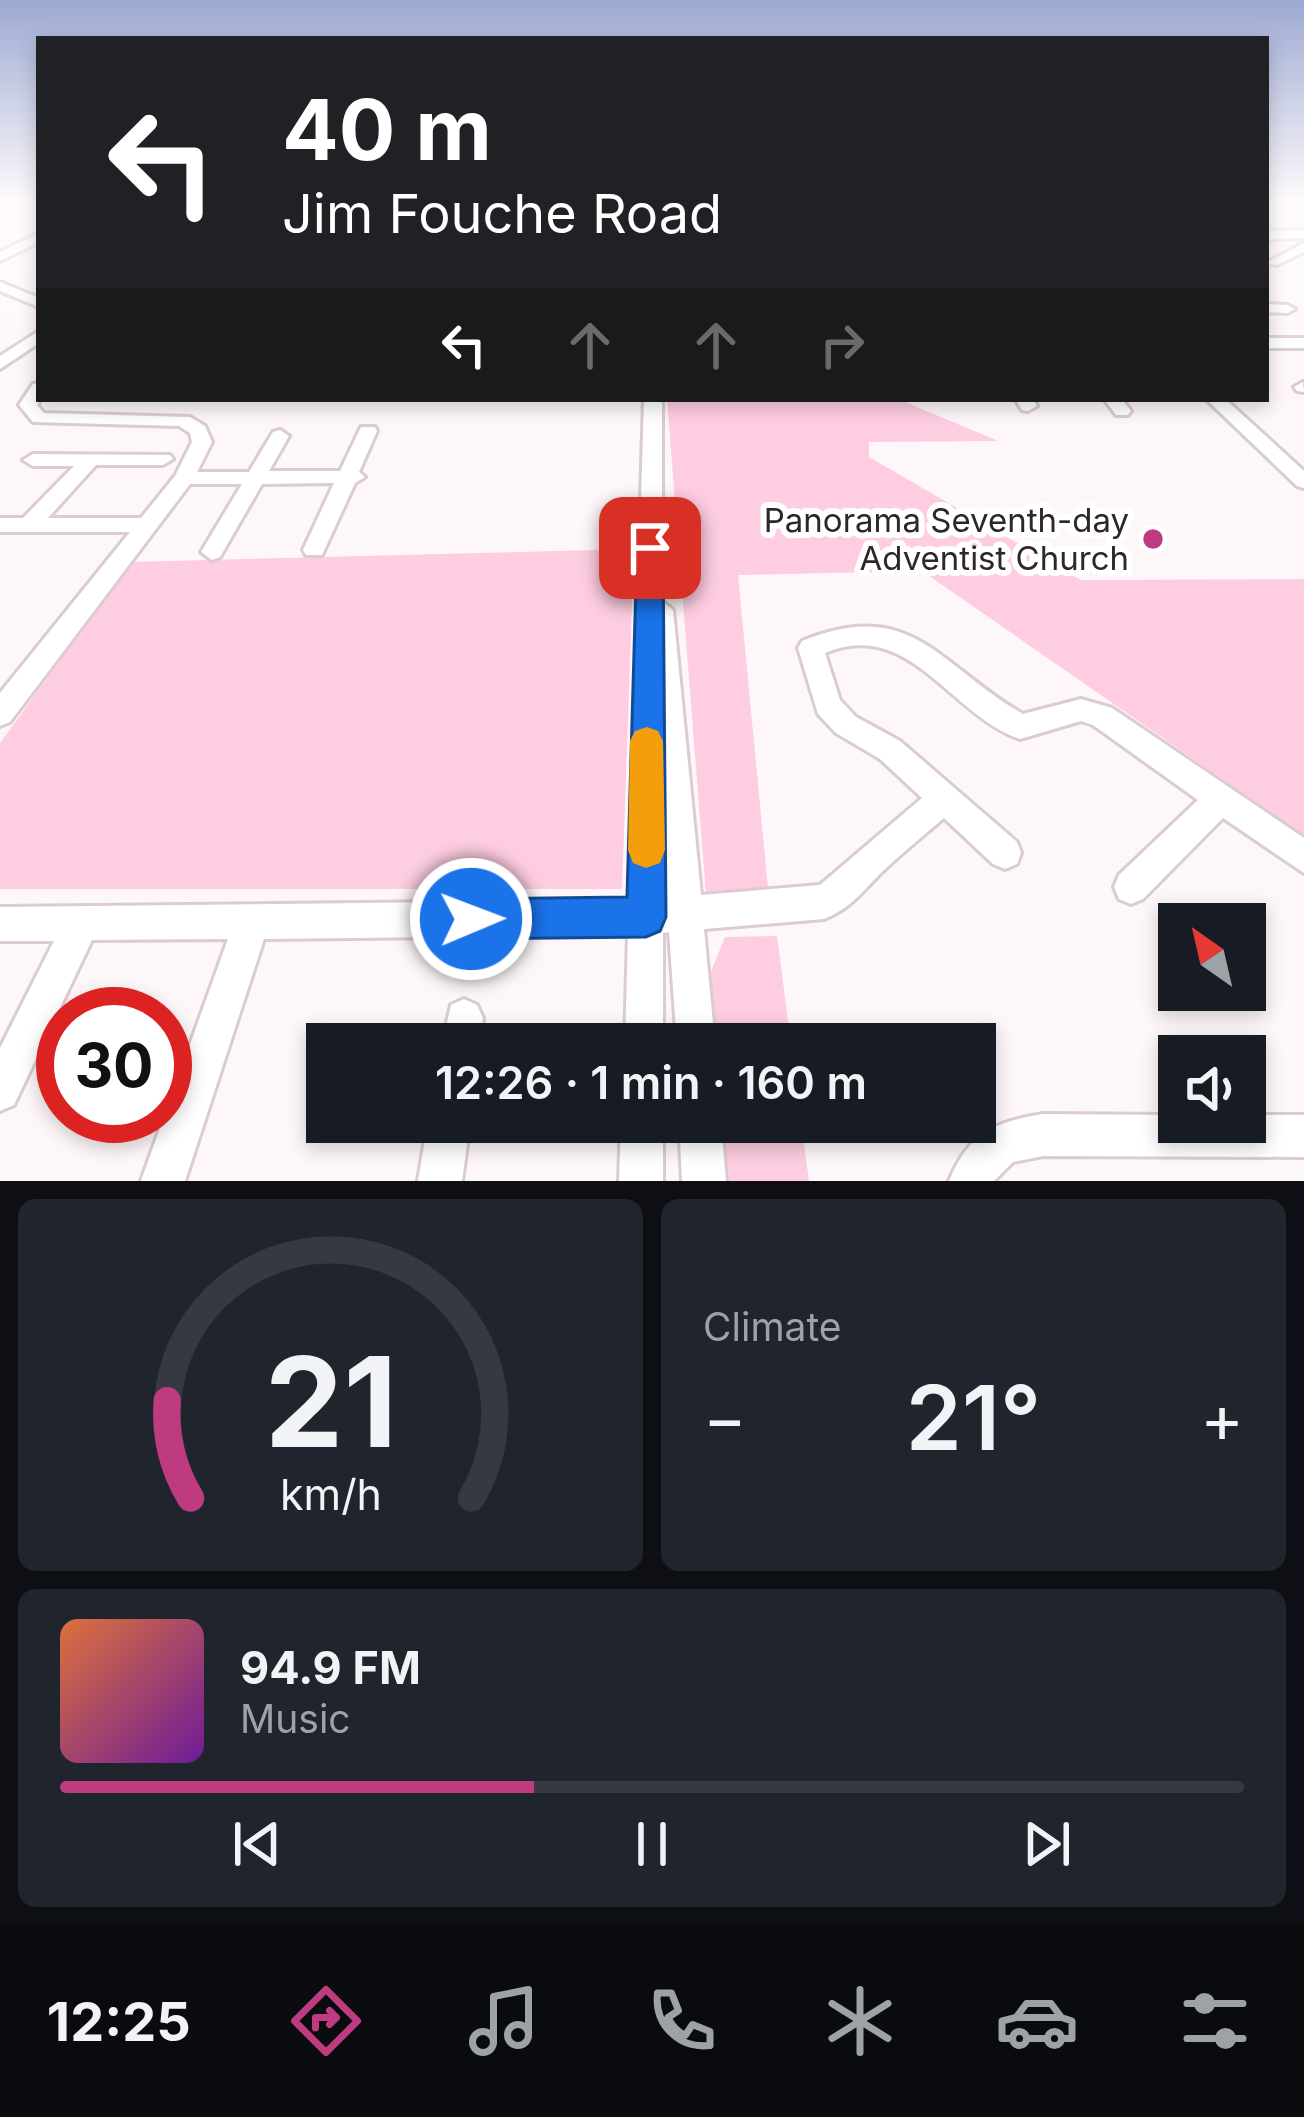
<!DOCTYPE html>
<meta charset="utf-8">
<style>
:root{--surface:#171b24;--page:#20242c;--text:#f1f3f6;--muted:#9ea1a6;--line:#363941;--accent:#be3b81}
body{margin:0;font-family:Inter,sans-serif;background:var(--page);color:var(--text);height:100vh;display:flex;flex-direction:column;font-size:45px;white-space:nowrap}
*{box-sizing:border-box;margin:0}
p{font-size:39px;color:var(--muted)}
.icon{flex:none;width:66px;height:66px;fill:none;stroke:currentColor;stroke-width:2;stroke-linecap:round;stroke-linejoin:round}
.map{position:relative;height:1181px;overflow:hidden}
.side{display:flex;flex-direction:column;gap:18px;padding:18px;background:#0d0f14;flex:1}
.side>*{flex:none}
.guide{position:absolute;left:36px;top:36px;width:1233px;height:366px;border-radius:0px;box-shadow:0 6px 18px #0003;background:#202124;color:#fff;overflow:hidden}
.needle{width:78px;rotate:326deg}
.tools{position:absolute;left:1158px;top:903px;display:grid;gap:24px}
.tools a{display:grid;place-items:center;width:108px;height:108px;border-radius:0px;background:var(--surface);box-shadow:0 6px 18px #0003;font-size:60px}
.speed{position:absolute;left:36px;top:987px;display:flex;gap:24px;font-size:60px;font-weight:700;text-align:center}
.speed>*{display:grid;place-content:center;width:156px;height:156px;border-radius:50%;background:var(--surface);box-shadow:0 6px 18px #0003;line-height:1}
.speed .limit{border:18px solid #d22;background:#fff;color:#111}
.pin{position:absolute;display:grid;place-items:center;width:102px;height:102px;color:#fff;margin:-51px;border-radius:24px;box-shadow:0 6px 18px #0006}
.me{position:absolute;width:132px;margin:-66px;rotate:89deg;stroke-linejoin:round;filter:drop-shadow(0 0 9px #0008)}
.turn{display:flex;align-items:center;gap:42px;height:252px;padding:0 48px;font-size:54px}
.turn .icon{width:156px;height:156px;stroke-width:2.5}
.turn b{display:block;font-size:84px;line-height:102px}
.lanes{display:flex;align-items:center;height:114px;padding:0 48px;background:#0003;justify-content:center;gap:60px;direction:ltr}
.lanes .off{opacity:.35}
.big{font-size:90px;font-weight:600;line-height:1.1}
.side .tile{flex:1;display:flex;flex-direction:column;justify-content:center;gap:18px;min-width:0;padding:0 42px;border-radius:18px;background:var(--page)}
.side .dial{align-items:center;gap:0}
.dial svg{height:312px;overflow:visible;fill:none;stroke:var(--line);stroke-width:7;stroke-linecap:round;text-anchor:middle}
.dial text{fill:var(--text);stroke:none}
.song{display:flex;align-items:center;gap:36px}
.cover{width:144px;height:144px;border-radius:18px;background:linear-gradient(135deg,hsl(20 70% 55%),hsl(280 70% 35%))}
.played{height:12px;border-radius:6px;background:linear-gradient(90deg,var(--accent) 40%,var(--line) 40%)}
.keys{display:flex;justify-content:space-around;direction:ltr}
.heat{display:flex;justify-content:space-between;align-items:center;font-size:66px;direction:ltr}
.side .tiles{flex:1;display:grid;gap:18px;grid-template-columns:1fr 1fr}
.tile:last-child{grid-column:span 2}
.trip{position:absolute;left:306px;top:1023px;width:690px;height:120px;border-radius:0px;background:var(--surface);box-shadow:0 6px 18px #0003;font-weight:600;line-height:120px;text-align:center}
.dock{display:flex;height:192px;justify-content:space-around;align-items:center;background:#090b0e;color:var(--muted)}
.dock .icon{width:84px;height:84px}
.dock .current{color:var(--accent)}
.dock b{font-size:54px;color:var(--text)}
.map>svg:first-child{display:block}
</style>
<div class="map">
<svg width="1304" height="1181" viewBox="0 0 1304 1181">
<rect width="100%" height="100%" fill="#fef7fa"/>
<g fill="#fecde1">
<path d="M667,399H898L998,441L869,442V457L1081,580L1304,579V836L922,571L738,575L768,888L706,895Z"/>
<path d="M634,549L622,889H0V743L131,562Z"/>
<path d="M777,936L791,1044H715L708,979L725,937Z"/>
<path d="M722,1122H801L809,1181H728Z"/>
</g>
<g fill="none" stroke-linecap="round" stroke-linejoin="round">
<defs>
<g id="minor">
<path d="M1304,230V238L1266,239V231Z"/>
<path d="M39,233V242L0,261V252Z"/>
<path d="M1304,243V252L1277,265L1266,263Z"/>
<path d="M0,282L39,298V307L0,291Z"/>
<path d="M1266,304L1288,305L1295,309L1288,313L1266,312Z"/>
<path d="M39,331V343L0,369V356Z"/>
<rect x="1266" y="338" width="38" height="10"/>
<path d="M1303,382L1304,392L1297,391L1294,387Z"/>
<path d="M39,383L41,399L37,405L44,413L190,417L205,426L212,442L197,472H249L273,432L280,430L289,436L269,471H340L361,427H375L377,431L359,472L365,477L355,483L322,555H306L303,550L334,483L262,484L220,557L212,560L201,552L242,484H190L10,722L0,726V693L130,532H0V518H23L74,466H33L23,460L33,454L170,455L173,459L163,465H96L48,518H141L175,476L192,442L190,433L179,426L33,422L19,405L33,384Z"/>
<path d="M644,399H662V601L673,610L701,895L820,885L922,798L880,759L836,733L818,714L798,648L802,641C912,596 938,665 1023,714L1081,699L1112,708L1304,838V873L1223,818L1143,899L1131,904L1119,899L1114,887L1119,875L1198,800L1093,725L1081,721L1020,739C950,715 909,617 825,653L840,700L856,717L900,741L1017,842L1021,853L1017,864L1005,869L993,864L944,818C924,835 903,852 884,870C863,890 852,908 824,919L704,929L715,1044H677L669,932L663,933V1044H625L628,935L264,939L185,1181H141L228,939L92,940L14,1105L0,1111V1048L54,941H0V907L629,900ZM663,832L667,898H663Z"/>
<path d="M1015,399H1033L1037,406L1028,411L1022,410Z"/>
<path d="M1104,399H1122L1131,411L1128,415H1116Z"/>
<path d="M1206,399H1225L1304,471V488L1297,486Z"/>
<path d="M464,999L477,1005L483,1018L480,1044H442L451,1005Z"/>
<path d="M1043,1114L1179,1115V1122H1245V1115H1304V1157L1043,1156L1013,1162L994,1181H949C969,1133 993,1122 1043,1114Z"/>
<path d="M428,1122H470L462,1181H418Z"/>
<path d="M621,1122H663V1181H619Z"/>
<path d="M679,1122H721L726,1181H682Z"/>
</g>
</defs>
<use href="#minor" stroke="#dcccd2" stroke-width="6"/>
<use href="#minor" fill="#fff" fill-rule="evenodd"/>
</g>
<linearGradient id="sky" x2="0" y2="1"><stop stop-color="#9da9d2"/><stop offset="0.55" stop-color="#fffbfd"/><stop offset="1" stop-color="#fffbfd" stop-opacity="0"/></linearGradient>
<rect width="1304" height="368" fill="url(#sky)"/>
<path fill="#1a73e8" stroke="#114b97" stroke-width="3" d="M650,539L663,548L666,917L660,931L646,937L471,939L457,933L452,919L457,905L471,899L627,897L637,548Z"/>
<path fill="#f59e0b" d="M647,727L658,731L663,741L665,850L660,863L646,868L633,863L628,850L630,741L635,731Z"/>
<circle fill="#be3b81" stroke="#fff" stroke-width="4.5" cx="1153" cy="539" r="12"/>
<g text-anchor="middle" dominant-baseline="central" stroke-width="12" stroke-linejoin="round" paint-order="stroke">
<g font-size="33" fill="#2d2729" stroke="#fff" text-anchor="end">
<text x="1129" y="520">Panorama Seventh-day<tspan x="1129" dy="38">Adventist Church</tspan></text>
</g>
</g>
</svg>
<div class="tools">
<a><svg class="needle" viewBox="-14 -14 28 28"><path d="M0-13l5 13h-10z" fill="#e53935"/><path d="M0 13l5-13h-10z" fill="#9ea1a6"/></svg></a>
<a><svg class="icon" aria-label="sound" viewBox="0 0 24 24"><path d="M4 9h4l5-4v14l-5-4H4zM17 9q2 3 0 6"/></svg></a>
</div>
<div class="speed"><div class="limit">30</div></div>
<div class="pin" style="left:650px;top:548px;background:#d93025"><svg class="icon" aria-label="arrive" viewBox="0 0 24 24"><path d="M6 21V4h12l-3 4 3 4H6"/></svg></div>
<svg class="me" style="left:471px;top:919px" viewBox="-20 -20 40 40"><circle r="17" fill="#1a73e8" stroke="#fff" stroke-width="3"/><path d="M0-11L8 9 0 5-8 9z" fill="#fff"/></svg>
<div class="trip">12:26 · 1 min · 160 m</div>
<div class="guide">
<div class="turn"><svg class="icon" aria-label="left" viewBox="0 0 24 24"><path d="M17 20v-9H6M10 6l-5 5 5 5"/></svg><div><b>40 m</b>Jim Fouche Road</div></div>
<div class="lanes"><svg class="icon" aria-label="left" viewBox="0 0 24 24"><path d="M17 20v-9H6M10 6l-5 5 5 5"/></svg><svg class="icon off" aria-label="ahead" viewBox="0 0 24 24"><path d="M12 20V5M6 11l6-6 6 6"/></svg><svg class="icon off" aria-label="ahead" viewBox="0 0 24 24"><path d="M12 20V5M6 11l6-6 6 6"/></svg><svg class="icon off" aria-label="right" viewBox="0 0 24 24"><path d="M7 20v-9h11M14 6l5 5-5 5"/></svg></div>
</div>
</div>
<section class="side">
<div class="tiles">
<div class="tile dial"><svg viewBox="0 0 100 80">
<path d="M14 69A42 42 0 1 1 86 69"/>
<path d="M14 69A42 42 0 0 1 8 44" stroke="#be3b81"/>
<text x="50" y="56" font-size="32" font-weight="700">21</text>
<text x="50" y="72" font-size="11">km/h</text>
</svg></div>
<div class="tile"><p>Climate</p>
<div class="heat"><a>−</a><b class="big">21°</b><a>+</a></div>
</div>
<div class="tile">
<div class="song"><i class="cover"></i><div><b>94.9 FM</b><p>Music</p></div></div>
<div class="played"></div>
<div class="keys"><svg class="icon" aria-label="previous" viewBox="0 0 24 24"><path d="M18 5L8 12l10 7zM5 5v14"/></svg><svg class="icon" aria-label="pause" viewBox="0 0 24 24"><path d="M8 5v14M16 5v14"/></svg><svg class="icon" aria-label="next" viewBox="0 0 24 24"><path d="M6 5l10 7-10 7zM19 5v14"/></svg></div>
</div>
</div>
</section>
<nav class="dock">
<b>12:25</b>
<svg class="icon current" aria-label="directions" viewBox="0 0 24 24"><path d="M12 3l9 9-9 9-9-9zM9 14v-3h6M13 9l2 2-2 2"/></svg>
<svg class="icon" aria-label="music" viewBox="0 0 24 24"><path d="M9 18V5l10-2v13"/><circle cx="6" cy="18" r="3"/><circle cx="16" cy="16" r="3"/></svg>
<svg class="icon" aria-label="phone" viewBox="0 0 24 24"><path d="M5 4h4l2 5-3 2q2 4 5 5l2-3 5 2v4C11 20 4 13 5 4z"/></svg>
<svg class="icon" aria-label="climate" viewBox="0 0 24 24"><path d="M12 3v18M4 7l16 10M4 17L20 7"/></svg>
<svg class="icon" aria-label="car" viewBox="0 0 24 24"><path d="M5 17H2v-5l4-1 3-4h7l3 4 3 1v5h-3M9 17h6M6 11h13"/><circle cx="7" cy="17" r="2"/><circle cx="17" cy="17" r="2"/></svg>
<svg class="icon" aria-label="filters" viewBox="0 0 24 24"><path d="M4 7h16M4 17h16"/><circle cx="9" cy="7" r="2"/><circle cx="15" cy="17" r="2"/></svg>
</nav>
